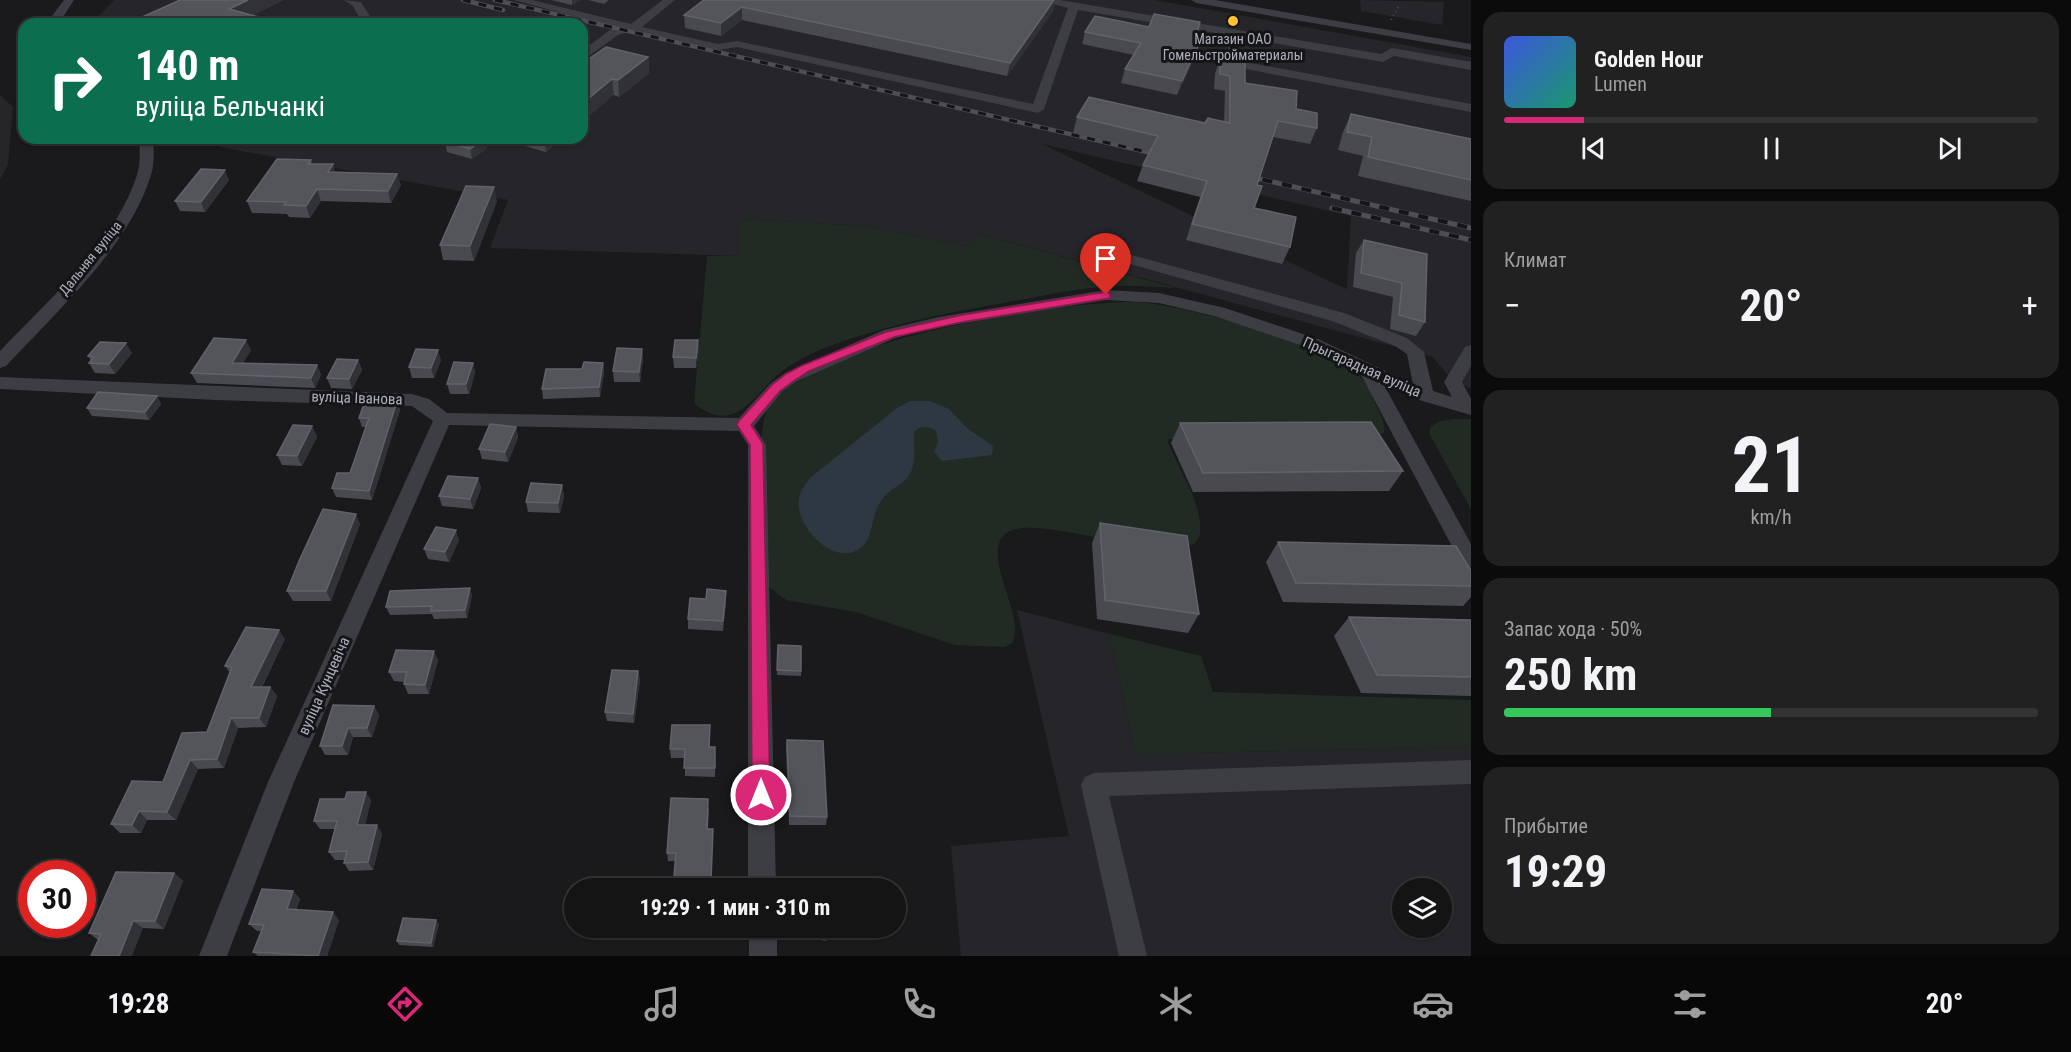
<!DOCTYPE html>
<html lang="ru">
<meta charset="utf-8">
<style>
:root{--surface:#141415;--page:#212122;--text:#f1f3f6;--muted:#9d9ea0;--line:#333334;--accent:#db2777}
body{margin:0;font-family:"Roboto Condensed",sans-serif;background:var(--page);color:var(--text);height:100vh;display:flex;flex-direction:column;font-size:22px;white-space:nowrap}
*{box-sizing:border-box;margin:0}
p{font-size:20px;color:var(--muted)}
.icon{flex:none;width:33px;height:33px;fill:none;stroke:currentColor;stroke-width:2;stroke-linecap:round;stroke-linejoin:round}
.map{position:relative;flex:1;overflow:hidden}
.drawer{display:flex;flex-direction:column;gap:12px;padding:12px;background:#0b0b0c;width:600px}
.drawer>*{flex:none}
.guide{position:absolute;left:18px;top:18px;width:570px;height:126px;border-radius:18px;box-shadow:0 2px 4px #0004,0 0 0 2px var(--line);background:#0b6e4f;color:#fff;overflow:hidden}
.fabs{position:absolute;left:1392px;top:878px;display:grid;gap:12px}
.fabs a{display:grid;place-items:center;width:60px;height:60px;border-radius:50%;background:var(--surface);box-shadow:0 2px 4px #0004,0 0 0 2px var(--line);font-size:30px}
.speed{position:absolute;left:18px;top:860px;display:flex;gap:12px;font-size:30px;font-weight:700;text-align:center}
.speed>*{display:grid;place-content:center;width:78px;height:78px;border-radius:50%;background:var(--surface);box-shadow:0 2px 4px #0004,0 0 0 2px var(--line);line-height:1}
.speed .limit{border:9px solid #d22;background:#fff;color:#111}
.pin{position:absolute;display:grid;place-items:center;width:51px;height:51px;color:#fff;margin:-62px -26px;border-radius:50% 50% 50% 0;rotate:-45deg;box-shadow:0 0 6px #0007}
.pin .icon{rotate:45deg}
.me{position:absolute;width:66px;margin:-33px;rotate:0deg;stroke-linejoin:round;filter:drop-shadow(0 0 4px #0008)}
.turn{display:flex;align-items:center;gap:21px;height:126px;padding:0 18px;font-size:27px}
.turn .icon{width:78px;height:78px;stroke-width:2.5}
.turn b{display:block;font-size:42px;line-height:51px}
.big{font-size:45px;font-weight:700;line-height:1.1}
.drawer .widget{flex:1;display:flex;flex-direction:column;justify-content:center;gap:9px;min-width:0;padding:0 21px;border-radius:18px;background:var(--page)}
.drawer .dial{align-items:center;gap:0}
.dial b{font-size:78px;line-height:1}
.song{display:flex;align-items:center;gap:18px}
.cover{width:72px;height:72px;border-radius:9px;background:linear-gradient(135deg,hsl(230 70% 55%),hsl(160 70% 35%))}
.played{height:6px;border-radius:3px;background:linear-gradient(90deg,var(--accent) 15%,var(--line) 15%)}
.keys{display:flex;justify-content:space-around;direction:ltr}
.heat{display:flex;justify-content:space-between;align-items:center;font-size:33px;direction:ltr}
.charge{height:9px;border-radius:4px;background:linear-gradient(90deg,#34c759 50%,var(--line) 0)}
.trip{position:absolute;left:564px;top:878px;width:342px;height:60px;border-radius:30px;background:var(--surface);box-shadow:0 2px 4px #0004,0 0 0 2px var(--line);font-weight:700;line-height:60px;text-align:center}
.menu{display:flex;height:96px;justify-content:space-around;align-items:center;background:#080808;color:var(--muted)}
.menu .icon{width:42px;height:42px}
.menu .on{color:var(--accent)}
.menu b{font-size:27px;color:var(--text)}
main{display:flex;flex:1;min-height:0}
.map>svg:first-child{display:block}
</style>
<main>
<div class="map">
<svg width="1471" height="956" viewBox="0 0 1471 956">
<rect width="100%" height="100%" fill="#1a1a1c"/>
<g fill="#26262a" fill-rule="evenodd">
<path d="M114,0H1155L1471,57V388L1453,382L1433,357L980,234L967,246L866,226L740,219V256L490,248L508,200L220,147L229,138H582V24H106L99,16ZM1042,144L1351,216L1347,288L1346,289Z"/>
<path d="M1360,0L1444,2L1442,25L1361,11Z"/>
<path d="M0,95L13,107L8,164L0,180Z"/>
<path d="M1017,610L1110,634L1135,754L1471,747V956H961L951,846L1069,836ZM1402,888H1442V927H1402Z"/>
</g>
<g fill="#212b23">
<path d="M740,219L866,226L967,246L980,234L1176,288C1154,287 1133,285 1112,286C1075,288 1039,297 1003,303C941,314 882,326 822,349C808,355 794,362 782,371C753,395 735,437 694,403L707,256H740Z"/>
<path d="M1138,302C1190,307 1321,342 1359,376C1368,383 1372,397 1377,407C1381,416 1386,424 1384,433L1370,439H1167C1176,466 1198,495 1200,524C1201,531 1200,540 1193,544C1161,565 1034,510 1005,534C980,556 1027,616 1012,643L1005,647L955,645L856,612L786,600L769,587L767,579C765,545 754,436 767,411C805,340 1061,300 1138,302Z"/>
<path d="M1454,419H1471V509L1429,433L1431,426L1440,421Z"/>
<path d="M1110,634L1201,656L1213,692L1471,700V747L1135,754Z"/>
</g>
<path fill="#2e3842" d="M910,401H930L949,409L967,428L993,446L992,455L942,461L934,452L938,442L936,431C928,426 921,425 914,432C913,451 919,470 902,483C894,488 886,493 881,501C871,514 874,537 862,547C836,570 793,525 799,498C800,491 806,484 810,478L897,408Z"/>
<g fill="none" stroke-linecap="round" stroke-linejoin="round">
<g stroke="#404249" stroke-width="2" stroke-dasharray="1.5 3" stroke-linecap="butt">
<path d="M1391,20L1399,6"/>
<path d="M169,138L170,147"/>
</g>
<g fill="#3d3d44" fill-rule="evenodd">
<path d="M64,0H74L61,20L62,24H50L49,20Z"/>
<path d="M344,0L361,2L375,24H363L353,6Z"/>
<path d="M514,0H532L631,24L663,0H675L642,27L718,44L737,41L1033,104L1068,8L1038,0H1060L1381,54L1392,48L1471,62V70L1394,56L1383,62L1239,37L1240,61L1471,104V112L1230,66L1227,35L1078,10L1044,109L1038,113L737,47L718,50L633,31L618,35L582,61V51L610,30L618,28Z"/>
<path d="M1191,0H1215L1471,44V50L1196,3Z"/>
<path d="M140,138H154C153,150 155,163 151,175C129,247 56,312 6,366L0,368V351C47,301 116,242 137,175C141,163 139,150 140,138Z"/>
<path d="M1128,254L1344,313L1407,338L1424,352L1433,391L1452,397L1444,382L1465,347L1471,345V366L1462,382L1471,399V415L1419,400L1384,385L1471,544V571L1464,569L1360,373L1306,347L1214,316L1159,303L1106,300L939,327L895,338L797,381L782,392L754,426L766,445L776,888H748V445L739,431L449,425L294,782L227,956H199L268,782L433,421L412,406L216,400L0,389V377L412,394L429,399L447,413L739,418L770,384L785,373L884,330L939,317L1106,290L1159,293L1225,308L1318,339L1413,384L1407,354L1395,346L1332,321L1123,262L1120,259Z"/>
<path d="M1471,760V784L1109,796L1147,956H1119L1081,785L1085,777L1094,773Z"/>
<rect x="749" y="927" width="28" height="29"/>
</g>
<defs>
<g id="rail-far1">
<path d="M463,0L503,10"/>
<path d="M495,0L1164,156"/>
</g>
<g id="rail">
<path d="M1243,175L1471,228"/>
<path d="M1332,208L1471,240"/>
</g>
</defs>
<use href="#rail-far1" stroke="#4d4f57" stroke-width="4.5"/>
<use href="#rail" stroke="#4d4f57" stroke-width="5"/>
<use href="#rail-far1" stroke="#151518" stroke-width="3" stroke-dasharray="8" stroke-linecap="butt"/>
<use href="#rail" stroke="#151518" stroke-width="4" stroke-dasharray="10" stroke-linecap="butt"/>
</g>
<g fill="#484a4f">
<path d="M551,0H581L572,5Z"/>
<path d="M588,0H609L604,4Z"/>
<path d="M704,0H1055L1053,11L1007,76L742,20L721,36L685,28L684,15Z"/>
<path d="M1085,32L1196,36L1202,37L1198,50L1177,95L1121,83L1125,69L1134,55L1082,44Z"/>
<path d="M1232,40L1234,52L1245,83L1296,109L1317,128L1310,144L1273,137L1257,185L1254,208L1290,247L1282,264L1186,240L1200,197L1137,181L1143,165L1150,151L1073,133L1077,117L1205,123L1224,122L1225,91L1214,89L1215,74L1220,59L1226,60L1227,55Z"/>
<path d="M648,57L649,73L619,97L614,95L582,64Z"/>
<path d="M1351,114L1471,139V201L1358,176L1363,156L1338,150L1343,132Z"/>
<path d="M523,138H562L546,152L525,146Z"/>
<path d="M445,142L487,148L472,159L447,152Z"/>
<path d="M311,160L312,164H333L335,172L401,185L391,203L321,201L310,218L289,217L287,214L252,213L247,201Z"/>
<path d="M229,180L205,212L180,211L175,201Z"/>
<path d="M497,201L474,261L443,260L440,245Z"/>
<path d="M1364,240L1427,254L1425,322L1416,336L1390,329L1393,297L1353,287L1356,253Z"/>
<path d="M698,340L699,351L696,368H674L673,357Z"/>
<path d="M642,349L643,359L640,382H614L613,371Z"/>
<path d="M251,350L243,363L317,365L321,375L315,388L197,383L191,373Z"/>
<path d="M132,353L115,374L95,373L89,363L91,361L88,356Z"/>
<path d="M358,360L362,370L352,389L331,388L327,378Z"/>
<path d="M441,360L434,378H412L409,367Z"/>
<path d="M473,363L475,373L469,394H450L447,384Z"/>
<path d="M603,363L604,373L600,397L543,399L542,389Z"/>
<path d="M157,396L161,404L149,420L92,416L87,408Z"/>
<path d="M397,401L400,410L372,500L336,497L332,488L350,473L366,427H362L359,418Z"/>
<path d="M1180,423L1403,471L1389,491L1193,492L1171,443Z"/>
<path d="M312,426L317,437L302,466L282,465L277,455Z"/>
<path d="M516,427L518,437L508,462L482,459L479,449Z"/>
<path d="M478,478L481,488L473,509L442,506L439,496Z"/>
<path d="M562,485L564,496L560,513L528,512L526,502Z"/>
<path d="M1100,523L1199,614L1188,633L1097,619L1092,543Z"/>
<path d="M360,524L331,601H293L287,591Z"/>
<path d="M459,540L449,562L428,559L424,549Z"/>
<path d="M1278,542L1471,571V597L1463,606L1283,602L1266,562Z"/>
<path d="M472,595L467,618L434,619L432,614L390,615L386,607Z"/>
<path d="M706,599L726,601L723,631L688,629V619Z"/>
<path d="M1349,617L1471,620V696L1361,693L1334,636Z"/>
<path d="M285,639L262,687H270L277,696L266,727L238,728L224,768L198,769L176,820H147L141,833H120L111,824L163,782L207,732L230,673L225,666Z"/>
<path d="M778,645L801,646V676L777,675Z"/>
<path d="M438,660L429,694H408L404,684L405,682L394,681L389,672Z"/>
<path d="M638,671L640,680L634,723L607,721L605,712Z"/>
<path d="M374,706L379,715L372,737H353L348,755H325L320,746Z"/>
<path d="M710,735V747H715V777L685,776V758H671L670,749Z"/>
<path d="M787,740L827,817L826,825H789L786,749Z"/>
<path d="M371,800L365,825H377L382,834L373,870L349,871L344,863V860H335L329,852L335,829H320L314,821Z"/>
<path d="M709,808L708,829L713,838L711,880H715L716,888H673L676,861H668L667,853Z"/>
<path d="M174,873L183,881L164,929L143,928L98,940L89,933Z"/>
<path d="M293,891L300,899L296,910L339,920L327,956H258L253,952L261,931H257L249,924Z"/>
<path d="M436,920L439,924L433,947L399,945L397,941Z"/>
<path d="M788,927L828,933L826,941L788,934Z"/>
</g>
<g fill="#313236">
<path d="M248,0H284L236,24L229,9Z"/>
<path d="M572,0H581L572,5Z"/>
<path d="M1054,0H1055L1053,11L1007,76L1010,63Z"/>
<path d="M742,7V20L721,36V23Z"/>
<path d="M1202,37L1198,50L1177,95L1182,81Z"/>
<path d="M648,57L649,73L619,97L618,80Z"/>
<path d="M612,79L614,95L582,122V104Z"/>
<path d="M485,138L487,148L472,159L470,149Z"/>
<path d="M544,138H562L546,152Z"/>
<path d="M333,164L336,176L328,172Z"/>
<path d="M225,170L229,180L205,212L201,202Z"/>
<path d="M397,174L401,185L391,203L388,191Z"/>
<path d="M494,187L497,201L474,261L470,246Z"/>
<path d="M317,189L321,201L310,218L306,206Z"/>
<path d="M246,340L251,350L237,373L232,363Z"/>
<path d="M698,340L699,351L696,368V358Z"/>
<path d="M126,343L132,353L115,374L109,364Z"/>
<path d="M642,349L643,359L640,382L639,372Z"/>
<path d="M438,350L441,360L434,378L431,368Z"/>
<path d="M358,360L362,370L352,389L349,379Z"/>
<path d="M473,363L475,373L469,394L466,384Z"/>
<path d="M603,363L604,373L600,397L599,387Z"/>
<path d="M317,365L321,375L315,388L311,378Z"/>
<path d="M157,396L161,404L149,420L145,412Z"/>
<path d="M397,401L400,410L372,500L369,491Z"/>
<path d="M312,426L317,437L302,466L297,456Z"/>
<path d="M516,427L518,437L508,462L505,452Z"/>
<path d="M478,478L481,488L473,509L470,499Z"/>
<path d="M562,485L564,496L560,513L558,503Z"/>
<path d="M356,514L360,524L331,601L326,591Z"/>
<path d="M456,530L459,540L449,562L445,552Z"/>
<path d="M470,588L472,595L467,618L465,610Z"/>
<path d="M726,591V601L723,631V621Z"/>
<path d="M279,630L285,639L257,696L251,687Z"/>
<path d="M434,651L438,660L429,694L425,685Z"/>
<path d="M638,671L640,680L634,723L633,714Z"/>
<path d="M270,687L277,696L266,727L259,718Z"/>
<path d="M374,706L379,715L372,737L367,728Z"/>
<path d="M231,718L238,728L224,768L217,759Z"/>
<path d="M348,728L353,737L348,755L342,746Z"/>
<path d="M190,760L198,769L176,820L167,812Z"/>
<path d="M366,792L371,800L363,834L357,825Z"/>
<path d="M139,811L147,820L141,833L132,825Z"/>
<path d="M377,825L382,834L373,870L368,862Z"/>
<path d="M174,873L183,881L164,929L155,921Z"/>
<path d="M293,891L300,899L294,917L287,909Z"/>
<path d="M333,912L339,920L327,956H318Z"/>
<path d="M436,920L439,924L433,947L431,943Z"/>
<path d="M133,921L143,928L132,956H119Z"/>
</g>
<g fill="#53555b" stroke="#61636a" stroke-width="1.5">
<path d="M180,0H248L229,9L285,24L129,23Z"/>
<path d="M704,0H1054L1010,63L742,7L721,23L684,15Z"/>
<path d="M1154,14L1200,22L1196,36L1202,37L1182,81L1125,69L1141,43L1085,32L1095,16L1149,27Z"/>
<path d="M1232,40L1234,52L1245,55V83L1297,91L1296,109L1317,113V128L1278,121L1257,185L1262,186L1254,208L1296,217L1290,247L1192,224L1207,181L1143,165L1158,136L1077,117L1089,97L1205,123L1208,118L1230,123V76L1220,74V59L1230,60Z"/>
<path d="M606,47L648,57L618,80L612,79L582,104V64Z"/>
<path d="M1351,114L1471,139V180L1368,157L1372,137L1347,132Z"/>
<path d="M451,138H485L470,149L445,142Z"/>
<path d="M277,159L311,160L308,164H333L328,172L397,174L388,191L317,189L306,206L284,205L286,202L247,201Z"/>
<path d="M201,169L225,170L201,202L175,201Z"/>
<path d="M466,186L494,187L470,246L440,245Z"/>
<path d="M1364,240L1427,254L1425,322L1399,315L1402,283L1361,273Z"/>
<path d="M214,338L246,340L232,363L317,365L311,378L191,373Z"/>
<path d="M675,340H698L696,358L673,357Z"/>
<path d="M100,342L126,343L109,364L89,363L94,357L88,356Z"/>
<path d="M617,348L642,349L639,372L613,371Z"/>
<path d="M416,349L438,350L431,368L409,367Z"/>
<path d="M337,359L358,360L349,379L327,378Z"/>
<path d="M454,362L473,363L466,384H447Z"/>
<path d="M584,362L603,363L599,387L542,389L546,369H582Z"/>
<path d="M98,392L157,396L145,412L87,408Z"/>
<path d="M365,401H397L369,491L332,488L337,473H350L369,418H359Z"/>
<path d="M1371,422L1403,471L1203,473L1180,423Z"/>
<path d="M490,424L516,427L505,452L479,449Z"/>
<path d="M293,425L312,426L297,456L277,455Z"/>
<path d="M448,476L478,478L470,499L439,496Z"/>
<path d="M531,483L562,485L558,503L526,502Z"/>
<path d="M323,509L356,514L326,591H287L299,561Z"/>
<path d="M1100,523L1187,536L1199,614L1105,600Z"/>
<path d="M436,527L456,530L445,552L424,549Z"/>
<path d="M1278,542L1456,546L1471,571V586L1296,583Z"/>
<path d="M470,588L465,610L431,611L432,606L386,607L390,591Z"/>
<path d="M707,589L726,591L723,621L688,619L690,598L706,599Z"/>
<path d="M1349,617L1471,620V677L1377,675Z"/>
<path d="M246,627L279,630L251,687H270L259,718H231L217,759L190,760L167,812L139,811L132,825L111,824L132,781L163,782L182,733L207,732L232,667L225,666Z"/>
<path d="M778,645L801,646V671L777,670Z"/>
<path d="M396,650L434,651L425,685L404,684L407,672H389Z"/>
<path d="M612,670L638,671L633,714L605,712Z"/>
<path d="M333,705L374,706L367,728H348L342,746H320Z"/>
<path d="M672,725H710L709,747H715V768H684L685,749H670Z"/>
<path d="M787,740L823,741L827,817L790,816Z"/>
<path d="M347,792H366L357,825H377L368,862L344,863L347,851L329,852L337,821H314L320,799H345Z"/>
<path d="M671,798L708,799L707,829H713L711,880H715V888H673L676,853H667Z"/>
<path d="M116,872L174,873L155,921H133L119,956H91L101,934L89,933Z"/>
<path d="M262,889L293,891L287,909L333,912L318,956L253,952L264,925L249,924Z"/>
<path d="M403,918L436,920L431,943L397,941Z"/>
<path d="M789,927H828V933Z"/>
</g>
<path fill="#db2777" stroke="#8e194d" stroke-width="1.5" d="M1106,292L1110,293V298L962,322L894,337L809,371L795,380L780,391L751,425L763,444L770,795L767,801L761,803L755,801L752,795L750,445L737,425L739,421L772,385L786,374L801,366L886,332L962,315Z"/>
<circle fill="#ffc330" stroke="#151518" stroke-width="2" cx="1233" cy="21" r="6"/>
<g text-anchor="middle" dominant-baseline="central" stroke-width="6" stroke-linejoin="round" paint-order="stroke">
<g font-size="14" fill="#acb0bd" stroke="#151518">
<text x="1233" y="39">Магазин ОАО<tspan x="1233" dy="16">Гомельстройматериалы</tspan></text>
</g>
<g font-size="14" fill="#acb0bd" stroke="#151518">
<text transform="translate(90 258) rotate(-51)">Дальняя вуліца</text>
</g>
<g font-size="15" fill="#acb0bd" stroke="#151518">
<text transform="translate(1362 367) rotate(24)">Прыгарадная вуліца</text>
<text transform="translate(357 398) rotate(2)">вуліца Іванова</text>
<text transform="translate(324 686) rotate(-66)">вуліца Кунцевіча</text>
</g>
</g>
</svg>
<div class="fabs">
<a><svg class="icon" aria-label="layers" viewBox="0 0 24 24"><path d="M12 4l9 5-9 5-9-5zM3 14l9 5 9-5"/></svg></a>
</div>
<div class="speed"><div class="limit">30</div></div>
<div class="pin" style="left:1106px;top:295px;background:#d93025"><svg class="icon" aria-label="arrive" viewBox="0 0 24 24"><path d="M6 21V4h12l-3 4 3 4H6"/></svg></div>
<svg class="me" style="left:761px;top:795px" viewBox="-20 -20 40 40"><circle r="17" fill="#db2777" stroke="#fff" stroke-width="3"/><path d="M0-11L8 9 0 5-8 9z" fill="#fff"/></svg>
<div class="trip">19:29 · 1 мин · 310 m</div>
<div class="guide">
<div class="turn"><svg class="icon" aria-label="right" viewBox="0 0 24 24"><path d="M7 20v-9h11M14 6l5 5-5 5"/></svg><div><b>140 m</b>вуліца Бельчанкі</div></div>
</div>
</div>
<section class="drawer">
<div class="widget">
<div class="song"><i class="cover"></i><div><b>Golden Hour</b><p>Lumen</p></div></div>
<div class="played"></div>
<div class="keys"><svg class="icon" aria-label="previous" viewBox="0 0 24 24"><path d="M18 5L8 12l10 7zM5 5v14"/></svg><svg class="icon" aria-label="pause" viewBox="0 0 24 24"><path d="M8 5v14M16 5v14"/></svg><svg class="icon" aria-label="next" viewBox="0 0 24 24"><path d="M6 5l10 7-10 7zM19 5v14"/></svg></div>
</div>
<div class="widget"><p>Климат</p>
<div class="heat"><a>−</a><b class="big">20°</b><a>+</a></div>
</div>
<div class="widget dial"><b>21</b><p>km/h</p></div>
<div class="widget"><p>Запас хода · 50%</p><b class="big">250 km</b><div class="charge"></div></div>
<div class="widget"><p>Прибытие</p><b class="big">19:29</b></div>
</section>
</main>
<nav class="menu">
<b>19:28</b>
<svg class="icon on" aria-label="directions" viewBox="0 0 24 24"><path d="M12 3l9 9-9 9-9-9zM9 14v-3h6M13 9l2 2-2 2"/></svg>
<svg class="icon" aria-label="music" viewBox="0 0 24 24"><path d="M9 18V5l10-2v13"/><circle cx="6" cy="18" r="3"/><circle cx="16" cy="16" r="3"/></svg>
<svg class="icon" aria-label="phone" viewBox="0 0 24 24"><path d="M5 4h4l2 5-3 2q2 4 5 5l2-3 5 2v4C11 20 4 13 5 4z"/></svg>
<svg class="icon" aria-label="climate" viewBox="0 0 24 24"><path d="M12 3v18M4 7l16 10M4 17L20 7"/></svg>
<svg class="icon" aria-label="car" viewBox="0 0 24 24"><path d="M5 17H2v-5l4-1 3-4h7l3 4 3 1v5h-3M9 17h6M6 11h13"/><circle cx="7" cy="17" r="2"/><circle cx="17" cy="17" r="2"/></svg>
<svg class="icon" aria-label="filters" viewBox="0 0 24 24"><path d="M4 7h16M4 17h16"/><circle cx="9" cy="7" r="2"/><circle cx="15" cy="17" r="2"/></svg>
<b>20°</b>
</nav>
